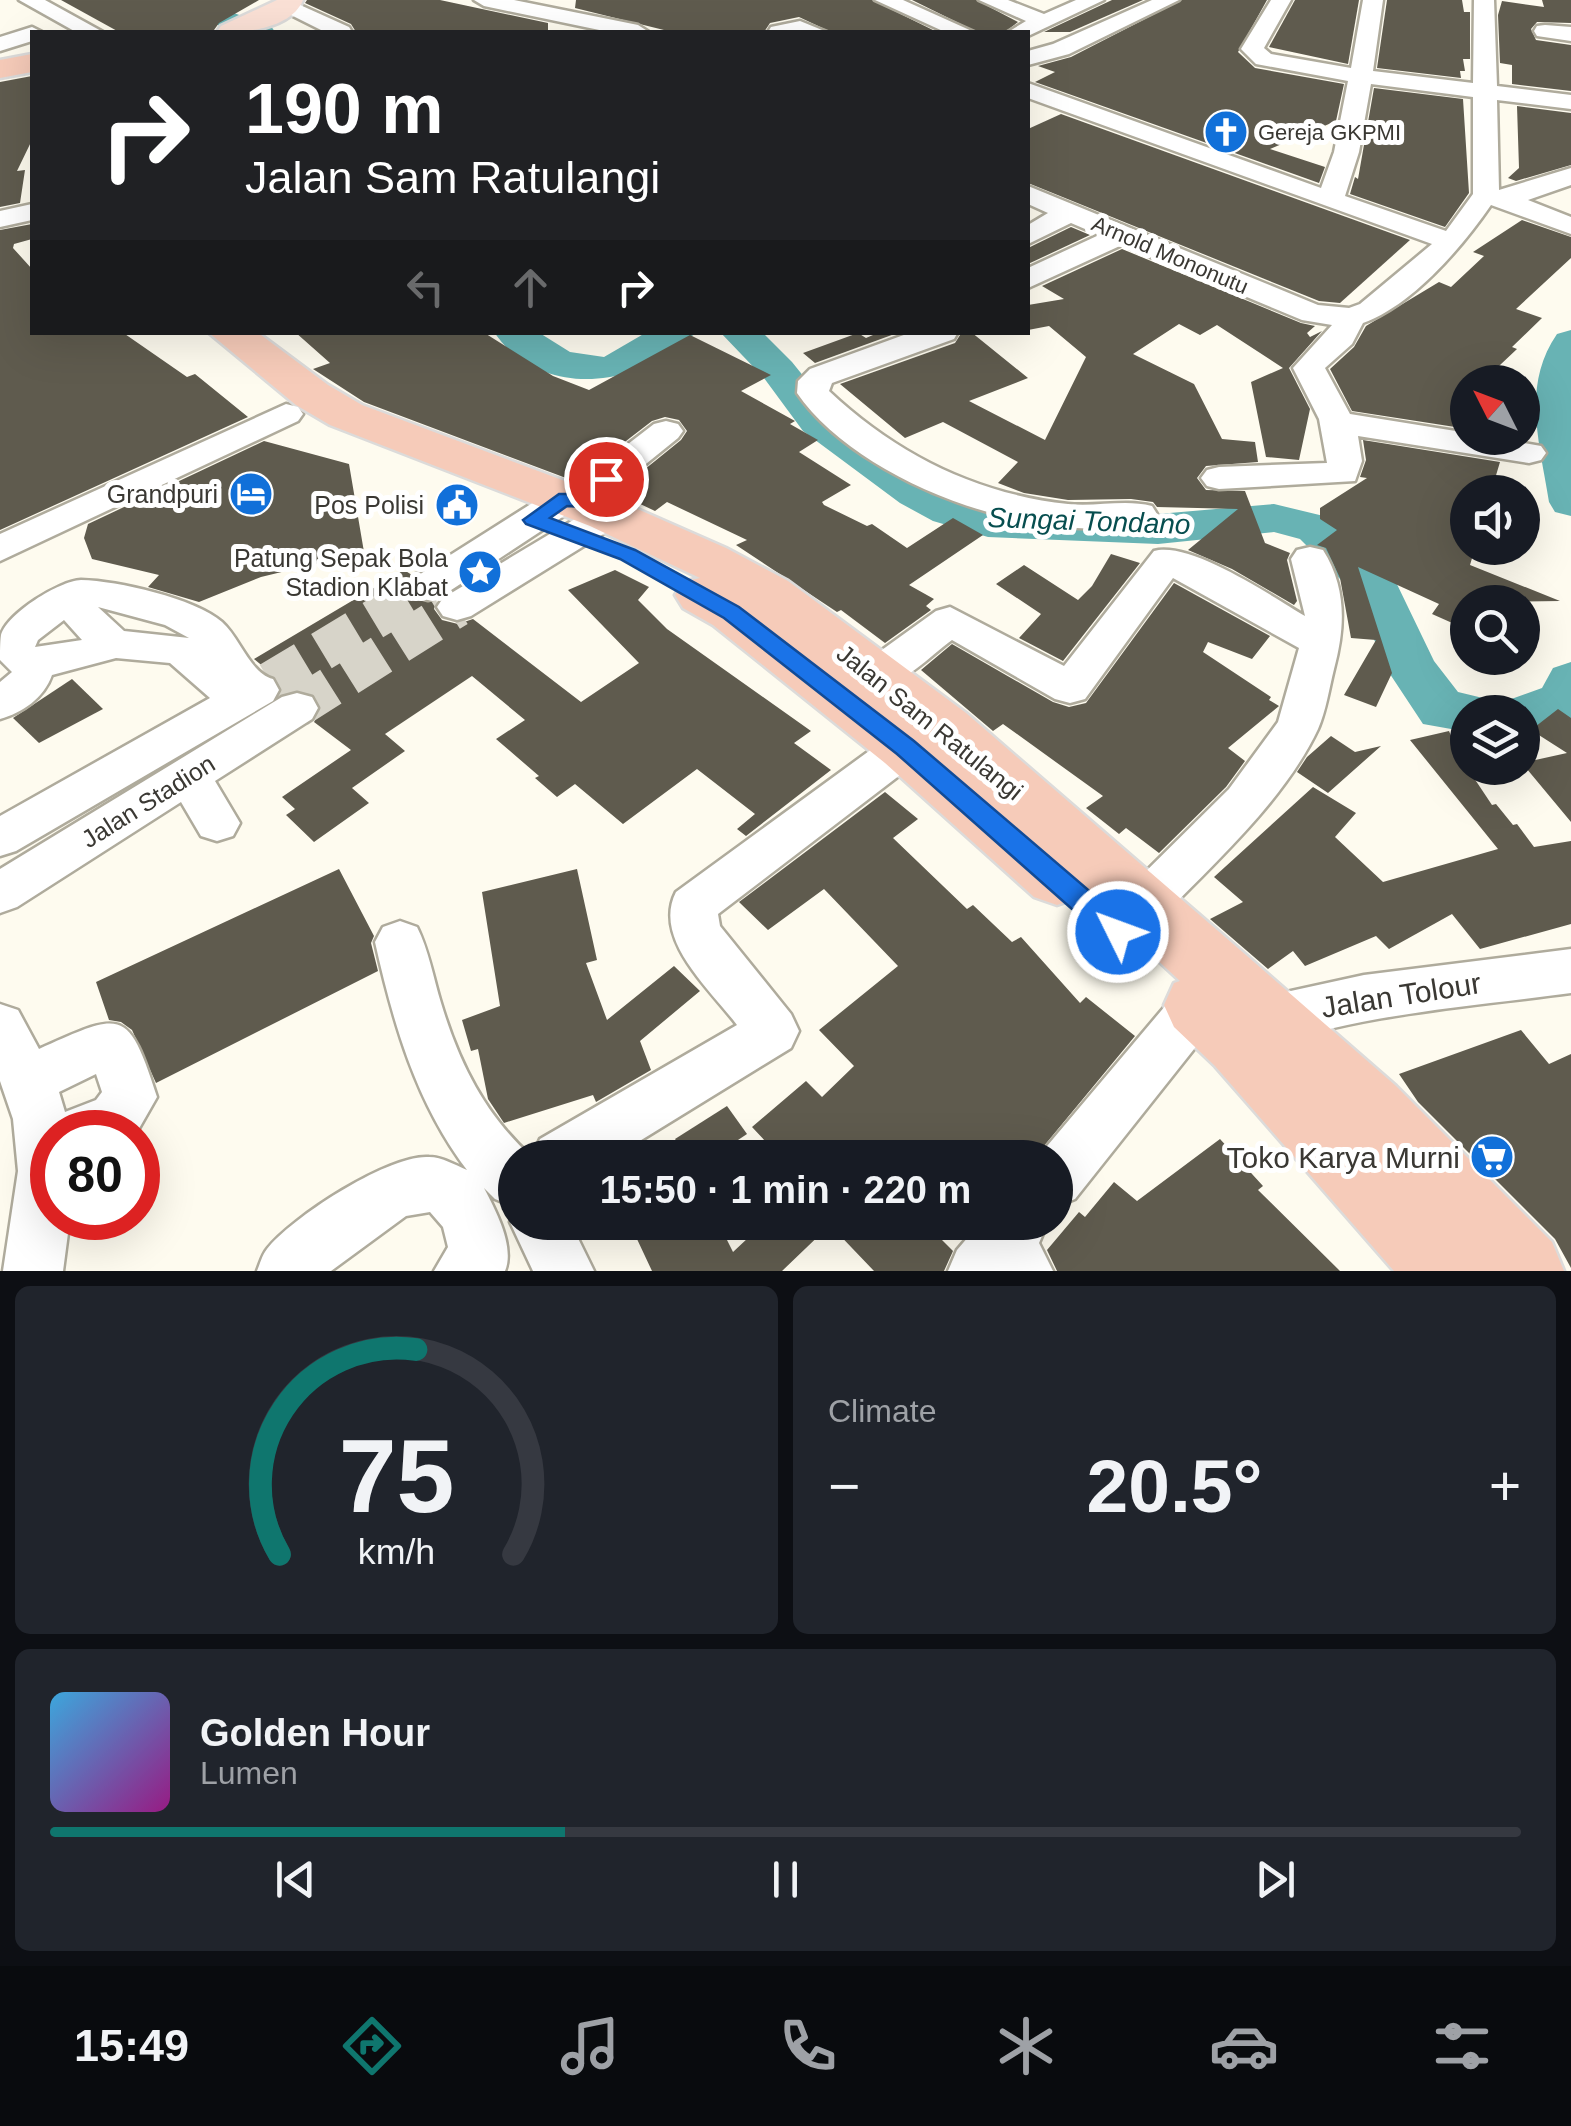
<!DOCTYPE html>
<meta charset="utf-8">
<style>
:root{--surface:#171b24;--page:#20242c;--text:#f1f3f6;--muted:#9ea1a6;--line:#363941;--accent:#0f766e}
body{margin:0;font-family:Arial,sans-serif;background:var(--page);color:var(--text);height:100vh;display:flex;flex-direction:column;font-size:38px;white-space:nowrap}
*{box-sizing:border-box;margin:0}
p{font-size:32px;color:var(--muted)}
.icon{flex:none;width:55px;height:55px;fill:none;stroke:currentColor;stroke-width:2;stroke-linecap:round;stroke-linejoin:round}
.map{position:relative;height:1271px;overflow:hidden}
.drawer{display:flex;flex-direction:column;gap:15px;padding:15px;background:#0d0f14;flex:1}
.drawer>*{flex:none}
.guide{position:absolute;left:30px;top:30px;width:1000px;height:305px;border-radius:0px;box-shadow:0 10px 40px #0002;background:#202124;color:#fff;overflow:hidden}
.needle{width:65px;rotate:312deg}
.tools{position:absolute;left:1450px;top:365px;display:grid;gap:20px}
.tools a{display:grid;place-items:center;width:90px;height:90px;border-radius:50%;background:var(--surface);box-shadow:0 10px 40px #0002;font-size:50px}
.speed{position:absolute;left:30px;top:1110px;display:flex;gap:20px;font-size:50px;font-weight:700;text-align:center}
.speed>*{display:grid;place-content:center;width:130px;height:130px;border-radius:50%;background:var(--surface);box-shadow:0 10px 40px #0002;line-height:1}
.speed .limit{border:15px solid #d22;background:#fff;color:#111}
.pin{position:absolute;display:grid;place-items:center;width:85px;height:85px;color:#fff;margin:-42px;border:5px solid #fff;border-radius:50%;box-shadow:0 2px 10px #0007}
.me{position:absolute;width:110px;margin:-55px;rotate:312deg;stroke-linejoin:round;filter:drop-shadow(0 0 8px #0008)}
.turn{display:flex;align-items:center;gap:35px;height:210px;padding:0 50px;font-size:45px}
.turn .icon{width:130px;height:130px;stroke-width:2.5}
.turn b{display:block;font-size:70px;line-height:85px}
.lanes{display:flex;align-items:center;height:95px;padding:0 50px;background:#0003;justify-content:center;gap:50px;direction:ltr}
.lanes .off{opacity:.35}
.big{font-size:75px;font-weight:700;line-height:1.1}
.drawer .card{flex:1;display:flex;flex-direction:column;justify-content:center;gap:15px;min-width:0;padding:0 35px;border-radius:15px;background:var(--page)}
.drawer .dial{align-items:center;gap:0}
.dial svg{height:260px;overflow:visible;fill:none;stroke:var(--line);stroke-width:7;stroke-linecap:round;text-anchor:middle}
.dial text{fill:var(--text);stroke:none}
.song{display:flex;align-items:center;gap:30px}
.cover{width:120px;height:120px;border-radius:15px;background:linear-gradient(135deg,hsl(200 70% 55%),hsl(310 70% 35%))}
.played{height:10px;border-radius:5px;background:linear-gradient(90deg,var(--accent) 35%,var(--line) 35%)}
.keys{display:flex;justify-content:space-around;direction:ltr}
.heat{display:flex;justify-content:space-between;align-items:center;font-size:55px;direction:ltr}
.drawer .tiles{flex:1;display:grid;gap:15px;grid-template-columns:1fr 1fr}
.card:last-child{grid-column:span 2}
.trip{position:absolute;left:498px;top:1140px;width:575px;height:100px;border-radius:50px;background:var(--surface);box-shadow:0 10px 40px #0002;font-weight:700;line-height:100px;text-align:center}
.tabs{display:flex;height:160px;justify-content:space-around;align-items:center;background:#090b0e;color:var(--muted)}
.tabs .icon{width:70px;height:70px}
.tabs .active{color:var(--accent)}
.tabs b{font-size:45px;color:var(--text)}
.map>svg:first-child{display:block}
</style>
<div class="map">
<svg width="1571" height="1271" viewBox="0 0 1571 1271">
<rect width="100%" height="100%" fill="#fefbef"/>
<g fill="none" stroke-linecap="round" stroke-linejoin="round">
<g fill="#68b3b4" fill-rule="evenodd">
<path d="M158,0H196L271,26L275,32H237L162,5Z"/>
<path d="M1571,330V516L1555,512L1549,502C1540,444 1521,386 1557,334Z"/>
<path d="M494,332H538L570,352L604,357L647,332H695C689,342 680,345 670,352C617,390 535,392 494,332Z"/>
<path d="M720,332H762L792,362L833,413L932,483L965,501L989,508L1158,514L1274,504L1332,518L1393,576L1434,661L1458,692L1487,699L1494,712H1468V732L1423,724L1386,668L1355,594L1300,539L1274,532L1158,544L988,537L933,521L900,503L803,431L764,378Z"/>
<path d="M1571,662V718L1522,735V712H1497L1503,702L1542,688L1553,668Z"/>
</g>
</g>
<g fill="#5f5b4e">
<path d="M61,0H259L219,23L214,30L180,32H119Z"/>
<path d="M307,0H440L548,23V32H356L351,24L305,3Z"/>
<path d="M576,0H872L937,32H831L799,17L770,23L764,32H672L575,8Z"/>
<path d="M912,0H976L1018,22L1005,32H977Z"/>
<path d="M1112,0H1143L1070,32H1044Z"/>
<path d="M1182,0H1267L1238,52L1255,68L1344,84L1336,121L1270,149L1325,167L1319,183L1035,82L1055,72L1038,66L1071,57Z"/>
<path d="M1295,0H1359L1348,64L1269,47Z"/>
<path d="M1387,0H1462L1464,12H1470V59H1463L1465,71H1460L1461,78L1377,68Z"/>
<path d="M1542,0H1571V23L1537,22L1531,29L1536,40L1571,45V91L1512,84V65L1500,63L1498,15L1502,1L1544,7Z"/>
<path d="M32,76V140L17,171L25,170L20,203L0,207V82Z"/>
<path d="M1374,88L1463,99L1469,193L1445,227L1350,194L1355,177L1358,179Z"/>
<path d="M1517,106L1571,113V165L1516,181L1508,178L1519,168Z"/>
<path d="M1061,114L1410,240L1340,303L1319,301L1028,183V129Z"/>
<path d="M1522,220L1571,237V258L1516,309L1542,318L1512,347L1517,349L1482,382H1468V429L1352,411L1330,369L1354,347L1366,326L1439,282L1451,287L1484,256L1473,252Z"/>
<path d="M32,224V239L14,244L13,248L32,269V332H122L187,377L195,374L248,417L0,530V230Z"/>
<path d="M1071,227L1090,235L1028,264V248Z"/>
<path d="M1122,249L1301,323L1315,326L1307,333L1310,337L1322,331L1289,368L1310,409L1299,460L1266,457L1251,382L1283,368L1217,325L1200,335L1179,324L1133,354L1194,384L1222,439L1255,442L1258,462L1206,466L1197,478L1206,490L1245,491L1265,543L1290,553L1287,560L1297,601L1294,605L1232,569L1188,550L1238,509L1157,507L1153,502L1131,499L1068,500L1024,493L998,483L1018,462L943,422L905,438L840,384L955,343L962,332H971L1028,378L969,401L1045,440L1086,357L1049,326L1028,330V305L1064,299L1042,286Z"/>
<path d="M295,332H483L553,376L589,390L690,335L771,375L741,391L795,421L790,424L818,440L799,452L851,485L822,502L824,505L867,526L872,524L907,548L953,518L983,535L909,585L934,599L926,606L931,610L885,643L841,610L837,612L736,545L747,540L667,502L655,511L617,493L613,495L681,440L687,431L679,420L665,417L652,421L574,481L364,402L313,369L330,363Z"/>
<path d="M880,332H900L815,363L803,353L858,333L866,338Z"/>
<path d="M1363,440L1500,462L1491,492H1468V548H1475L1470,565L1560,601L1468,602V630L1432,614L1439,604L1358,567L1392,673L1376,707L1344,695L1376,640L1351,638L1340,578L1326,548L1317,545L1337,530L1320,519V508L1367,478L1360,477L1366,460Z"/>
<path d="M264,441L349,464L364,552L261,577L199,602L148,587L159,575L92,559L84,538L88,524Z"/>
<path d="M1111,554L1140,563L1063,661L1019,638L1041,614L996,584L1024,565L1078,600L1092,586Z"/>
<path d="M404,570L412,575L406,589L413,600L436,602L434,609L442,620L458,624L473,619L581,702L639,663L568,590L615,570L649,587L638,600L667,629L811,731L794,743L831,770L746,836L737,829L755,814L697,769L623,824L575,784L557,797L535,778L539,776L496,739L525,720L472,676L385,734L405,751L352,788L369,803L314,842L286,815L295,809L282,797L351,750L314,722L321,710L315,695L298,689L282,693L276,677L254,659Z"/>
<path d="M1174,583L1270,636L1252,659L1208,642L1203,652L1271,697L1269,700L1279,706L1228,748L1245,761L1226,787L1159,853L1126,828L1119,834L1086,808L1103,796L1003,724L993,731L921,670L952,644L1053,702L1069,707L1086,703Z"/>
<path d="M72,679L103,709L39,743L13,718Z"/>
<path d="M1558,709L1571,718V822L1522,763L1567,753L1531,730Z"/>
<path d="M1449,731L1460,757L1492,805L1496,804L1513,825L1517,824L1534,847L1571,841V924L1480,949L1452,914L1389,949L1376,936L1305,966L1293,951L1268,969L1210,919L1243,902L1214,877L1313,787L1356,813L1335,837L1383,882L1498,849L1410,740Z"/>
<path d="M1331,736L1355,752L1381,746L1328,793L1297,772L1307,757Z"/>
<path d="M885,792L918,819L893,838L967,909L973,905L1012,942L1021,937L1080,1003L1086,997L1135,1036L1034,1158H781L752,1127L806,1081L822,1097L854,1066L819,1030L898,966L824,889L768,930L739,902Z"/>
<path d="M339,869L374,936L371,943L378,971L156,1083L132,1030L121,1022L109,1020L96,982Z"/>
<path d="M577,869L597,960L586,963L607,1020L674,966L700,991L640,1041L651,1070L596,1102L593,1095L504,1123L488,1099L478,1049L471,1051L462,1020L500,1006L482,892Z"/>
<path d="M1521,1030L1549,1064L1571,1054V1268L1555,1239L1418,1102L1399,1074Z"/>
<path d="M727,1106L747,1134L711,1158H688L675,1139Z"/>
<path d="M1220,1139L1263,1186L1258,1190L1340,1271H1057L1047,1250L1079,1212L1085,1217L1114,1182L1137,1201Z"/>
<path d="M629,1222H718L733,1252L765,1222H924L953,1251L944,1271H874L830,1225L782,1271H652Z"/>
</g>
<g fill="none" stroke-linecap="round" stroke-linejoin="round">
<g stroke="#d7d4c9" stroke-width="40" stroke-dasharray="40 20" stroke-linecap="butt">
<path d="M270,682L428,587"/>
<path d="M297,708L457,607"/>
</g>
<defs>
<g id="minor">
<path d="M19,0H45L103,32H76Z"/>
<path d="M289,0L349,27L352,32H325L281,10L278,6L281,2Z"/>
<path d="M474,0H514L638,25L649,32H609L484,6Z"/>
<path d="M875,0H903L974,32H945Z"/>
<path d="M979,0H1008L1044,14L1076,0H1104L1028,36V32H1008L1026,21Z"/>
<path d="M1152,0H1179L1069,54L1028,65V51L1053,44Z"/>
<path d="M1271,0H1291L1264,48L1271,54L1351,68L1363,0H1383L1373,71L1473,83L1474,0H1494L1497,86L1571,95V109L1497,100L1499,190L1571,168V185L1528,200L1571,217V234L1491,205C1462,247 1413,305 1363,323L1352,344L1325,368L1350,414L1468,433V438H1496L1541,446L1546,453L1541,460L1529,463L1358,436L1362,461L1355,481L1219,489L1207,486L1201,478L1207,470L1219,467L1327,463L1319,419L1293,368L1332,325L1302,320L1122,245L1028,288V268L1099,235L1071,223L1028,244V225L1048,213L1028,204V186L1318,305L1349,308L1360,304L1432,244L1028,98V83L1321,188L1334,152L1348,81L1256,64L1241,49ZM1371,84L1473,97V194L1446,231L1345,196L1359,152Z"/>
<path d="M800,21L827,32H768L771,27Z"/>
<path d="M1545,25L1571,27V41L1537,36L1534,31L1537,26Z"/>
<path d="M32,27L42,32H32V41L0,51V37Z"/>
<path d="M32,204V220L0,227V211Z"/>
<path d="M912,332H958L954,339L832,383L829,391C896,454 976,494 1068,504C1096,507 1125,499 1152,506L1157,514L1152,522C1045,550 860,485 797,393L798,381L810,369Z"/>
<path d="M286,404L298,407L303,414L298,421L0,561V534Z"/>
<path d="M666,421L678,424L683,431L678,438L589,510L570,512L442,596L428,600L414,596L409,587L414,578L553,490L571,488L654,424Z"/>
<path d="M608,504L621,507L626,515L621,523L471,616L457,620L443,616L437,607L443,598L595,507Z"/>
<path d="M1310,547L1323,550C1347,588 1345,628 1334,669C1329,689 1326,711 1318,729C1284,801 1214,863 1160,919L1143,925L1126,919L1119,905L1126,891L1229,789L1278,722L1299,648L1173,578L1085,699L1070,703L1055,699L952,640C926,659 895,695 861,685L855,675L861,665L936,611L950,607L1064,666L1154,551C1191,541 1271,596 1305,616L1291,559L1297,550Z"/>
<path d="M81,580C118,581 194,598 222,622C240,638 250,673 273,679L279,690L273,701L16,851L0,856V816L210,698L170,663L116,658L52,675C44,698 22,713 0,719V682L12,672L0,660C0,652 0,642 1,635C8,613 59,581 81,580ZM98,607L165,625L189,638L124,631ZM64,620L82,640L35,647L38,640Z"/>
<path d="M297,693L312,697L318,708L312,719L215,781L240,823L233,836L217,841L201,836L181,802L17,907L0,913V869L282,697Z"/>
<path d="M906,731L921,735L928,747L921,759L718,914L720,926L791,1014L799,1031L791,1048L612,1158H515V1207L495,1199L484,1188C496,1211 515,1247 505,1271H434L448,1247L443,1227L430,1212L406,1216L331,1271H257C260,1264 262,1255 267,1249C291,1218 389,1154 429,1157C442,1157 455,1165 467,1170C416,1103 393,1022 375,942L383,927L400,921L417,927C429,951 433,977 441,1003C459,1063 485,1115 532,1157L540,1139L737,1025C710,989 652,939 676,892L891,735Z"/>
<path d="M1571,949V993C1466,1007 1357,1014 1258,1050L1240,1044L1232,1027L1240,1010L1268,996L1364,975Z"/>
<path d="M1211,967L1229,973L1236,989L1229,1005L1075,1199L1055,1207V1158H1037L1193,973Z"/>
<path d="M0,1004L18,1010L39,1049C123,1011 128,1007 157,1097L137,1132H52V1218H70L63,1271H3L18,1171L13,1119L0,1081ZM96,1074L102,1092L96,1100L65,1112L59,1092Z"/>
<path d="M515,1210V1222H570L594,1271H533L510,1222Z"/>
<path d="M981,1222H1048L1039,1243L1053,1271H948L957,1250Z"/>
</g>
<path id="major" d="M303,0C292,28 244,34 217,32L221,26L277,0Z"/>
<g id="highway">
<path d="M32,54V72L0,78V60Z"/>
<path d="M208,332H257L328,385L362,405L626,504L726,548L788,581L966,713L1247,956L1396,1086L1552,1242L1564,1271H1394L1215,1066L1174,1027L1164,1005L1174,983L1180,981L1083,891L1080,897L1057,905L1034,897L885,763L713,625L683,608L675,595L683,582L700,578L590,526L330,425L296,405Z"/>
</g>
</defs>
<use href="#minor" stroke="#afab9c" stroke-width="5"/>
<use href="#major" stroke="#dcdbda" stroke-width="5"/>
<use href="#highway" stroke="#dcdbda" stroke-width="5"/>
<use href="#minor" fill="#fff" fill-rule="evenodd"/>
<use href="#major" fill="#fae0d5" fill-rule="evenodd"/>
<use href="#highway" fill="#f6cbb9" fill-rule="evenodd"/>
</g>
<path fill="#1a73e8" stroke="#114b97" stroke-width="2.5" d="M606,473L613,474V483L583,507L567,506L550,518L635,550L739,607L914,741L1128,924L1132,932L1128,941L1118,944L1108,941L897,754L724,618L620,559L526,524L523,520L559,494H574Z"/>
<defs>
<symbol id="church-disc" viewBox="-11 -11 22 22"><circle r="9.5" fill="#1170d9" stroke="#fff"/><path d="M-1.2-6h2.4v3.5h3.3v2.4h-3.3V6h-2.4V-.1h-3.3v-2.4h3.3Z" fill="#fff"/></symbol>
<symbol id="hotel-disc" viewBox="-11 -11 22 22"><circle r="9.5" fill="#1170d9" stroke="#fff"/><path d="M-6-4.5h1.5V1H6V5H4.5V3h-9V5H-6ZM-4 0a1.8 1.8 0 1 1 3.6 0ZM.5 0V-2.5h3Q6-2.5 6 0Z" fill="#fff"/></symbol>
<symbol id="civic-disc" viewBox="-11 -11 22 22"><circle r="9.5" fill="#1170d9" stroke="#fff"/><path d="M-.6-6.5H3V-4.5H.6V-3L4-1V1h2V6H-6V1h2V-1L-.6-3ZM-1.2 2.5V6h2.4V2.5Z" fill="#fff"/></symbol>
<symbol id="sight-disc" viewBox="-11 -11 22 22"><circle r="9.5" fill="#1170d9" stroke="#fff"/><path d="M0-6L1.8-2.2L6-1.7L2.9 1.2L3.7 5.4L0 3.3L-3.7 5.4L-2.9 1.2L-6-1.7L-1.8-2.2Z" fill="#fff"/></symbol>
<symbol id="supermarket-disc" viewBox="-11 -11 22 22"><circle r="9.5" fill="#1170d9" stroke="#fff"/><path d="M-6-5.5h2.5l.6 2H6L4.5 2H-2.5L-4.4-4H-6ZM-1.5 3.2a1.3 1.3 0 1 0 .1 0ZM3 3.2a1.3 1.3 0 1 0 .1 0Z" fill="#fff"/></symbol>
</defs>
<g fill-rule="evenodd">
<use href="#church-disc" x="1201" y="107" width="50" height="50"/>
<use href="#hotel-disc" x="226" y="469" width="50" height="50"/>
<use href="#civic-disc" x="432" y="480" width="50" height="50"/>
<use href="#sight-disc" x="455" y="547" width="50" height="50"/>
<use href="#supermarket-disc" x="1467" y="1132" width="50" height="50"/>
</g>
<g text-anchor="middle" dominant-baseline="central" stroke-width="10" stroke-linejoin="round" paint-order="stroke">
<g font-size="22" fill="#3a3833" stroke="#fff" text-anchor="start">
<text x="1258" y="132">Gereja GKPMI</text>
</g>
<g font-size="22" fill="#3a3833" stroke="#fff">
<text transform="translate(1170 255) rotate(23)">Arnold Mononutu</text>
</g>
<g font-size="25" fill="#3a3833" stroke="#fff" text-anchor="end">
<text x="218" y="494">Grandpuri</text>
<text x="424" y="505">Pos Polisi</text>
<text x="448" y="558">Patung Sepak Bola<tspan x="448" dy="29">Stadion Klabat</tspan></text>
</g>
<g font-size="25" fill="#3a3833" stroke="#fff">
<text transform="translate(930 722) rotate(39)">Jalan Sam Ratulangi</text>
<text transform="translate(148 801) rotate(-32)">Jalan Stadion</text>
</g>
<g font-size="28" font-style="italic" fill="#074e4f" stroke="#fff">
<text transform="translate(1089 521) rotate(2)">Sungai Tondano</text>
</g>
<g font-size="30" fill="#3a3833" stroke="#fff">
<text transform="translate(1401 995) rotate(-9)">Jalan Tolour</text>
</g>
<g font-size="30" fill="#3a3833" stroke="#fff" text-anchor="end">
<text x="1460" y="1157">Toko Karya Murni</text>
</g>
</g>
</svg>
<div class="tools">
<a><svg class="needle" viewBox="-14 -14 28 28"><path d="M0-13l5 13h-10z" fill="#e53935"/><path d="M0 13l5-13h-10z" fill="#9ea1a6"/></svg></a>
<a><svg class="icon" aria-label="sound" viewBox="0 0 24 24"><path d="M4 9h4l5-4v14l-5-4H4zM17 9q2 3 0 6"/></svg></a>
<a><svg class="icon" aria-label="search" viewBox="0 0 24 24"><circle cx="10" cy="10" r="6"/><path d="M15 15l6 6"/></svg></a>
<a><svg class="icon" aria-label="layers" viewBox="0 0 24 24"><path d="M12 4l9 5-9 5-9-5zM3 14l9 5 9-5"/></svg></a>
</div>
<div class="speed"><div class="limit">80</div></div>
<div class="pin" style="left:606px;top:479px;background:#d93025"><svg class="icon" aria-label="arrive" viewBox="0 0 24 24"><path d="M6 21V4h12l-3 4 3 4H6"/></svg></div>
<svg class="me" style="left:1118px;top:932px" viewBox="-20 -20 40 40"><circle r="17" fill="#1a73e8" stroke="#fff" stroke-width="3"/><path d="M0-11L8 9 0 5-8 9z" fill="#fff"/></svg>
<div class="trip">15:50 · 1 min · 220 m</div>
<div class="guide">
<div class="turn"><svg class="icon" aria-label="right" viewBox="0 0 24 24"><path d="M7 20v-9h11M14 6l5 5-5 5"/></svg><div><b>190 m</b>Jalan Sam Ratulangi</div></div>
<div class="lanes"><svg class="icon off" aria-label="left" viewBox="0 0 24 24"><path d="M17 20v-9H6M10 6l-5 5 5 5"/></svg><svg class="icon off" aria-label="ahead" viewBox="0 0 24 24"><path d="M12 20V5M6 11l6-6 6 6"/></svg><svg class="icon" aria-label="right" viewBox="0 0 24 24"><path d="M7 20v-9h11M14 6l5 5-5 5"/></svg></div>
</div>
</div>
<section class="drawer">
<div class="tiles">
<div class="card dial"><svg viewBox="0 0 100 80">
<path d="M14 69A42 42 0 1 1 86 69"/>
<path d="M14 69A42 42 0 0 1 56 6" stroke="#0f766e"/>
<text x="50" y="56" font-size="32" font-weight="700">75</text>
<text x="50" y="72" font-size="11">km/h</text>
</svg></div>
<div class="card"><p>Climate</p>
<div class="heat"><a>−</a><b class="big">20.5°</b><a>+</a></div>
</div>
<div class="card">
<div class="song"><i class="cover"></i><div><b>Golden Hour</b><p>Lumen</p></div></div>
<div class="played"></div>
<div class="keys"><svg class="icon" aria-label="previous" viewBox="0 0 24 24"><path d="M18 5L8 12l10 7zM5 5v14"/></svg><svg class="icon" aria-label="pause" viewBox="0 0 24 24"><path d="M8 5v14M16 5v14"/></svg><svg class="icon" aria-label="next" viewBox="0 0 24 24"><path d="M6 5l10 7-10 7zM19 5v14"/></svg></div>
</div>
</div>
</section>
<nav class="tabs">
<b>15:49</b>
<svg class="icon active" aria-label="directions" viewBox="0 0 24 24"><path d="M12 3l9 9-9 9-9-9zM9 14v-3h6M13 9l2 2-2 2"/></svg>
<svg class="icon" aria-label="music" viewBox="0 0 24 24"><path d="M9 18V5l10-2v13"/><circle cx="6" cy="18" r="3"/><circle cx="16" cy="16" r="3"/></svg>
<svg class="icon" aria-label="phone" viewBox="0 0 24 24"><path d="M5 4h4l2 5-3 2q2 4 5 5l2-3 5 2v4C11 20 4 13 5 4z"/></svg>
<svg class="icon" aria-label="climate" viewBox="0 0 24 24"><path d="M12 3v18M4 7l16 10M4 17L20 7"/></svg>
<svg class="icon" aria-label="car" viewBox="0 0 24 24"><path d="M5 17H2v-5l4-1 3-4h7l3 4 3 1v5h-3M9 17h6M6 11h13"/><circle cx="7" cy="17" r="2"/><circle cx="17" cy="17" r="2"/></svg>
<svg class="icon" aria-label="filters" viewBox="0 0 24 24"><path d="M4 7h16M4 17h16"/><circle cx="9" cy="7" r="2"/><circle cx="15" cy="17" r="2"/></svg>
</nav>
